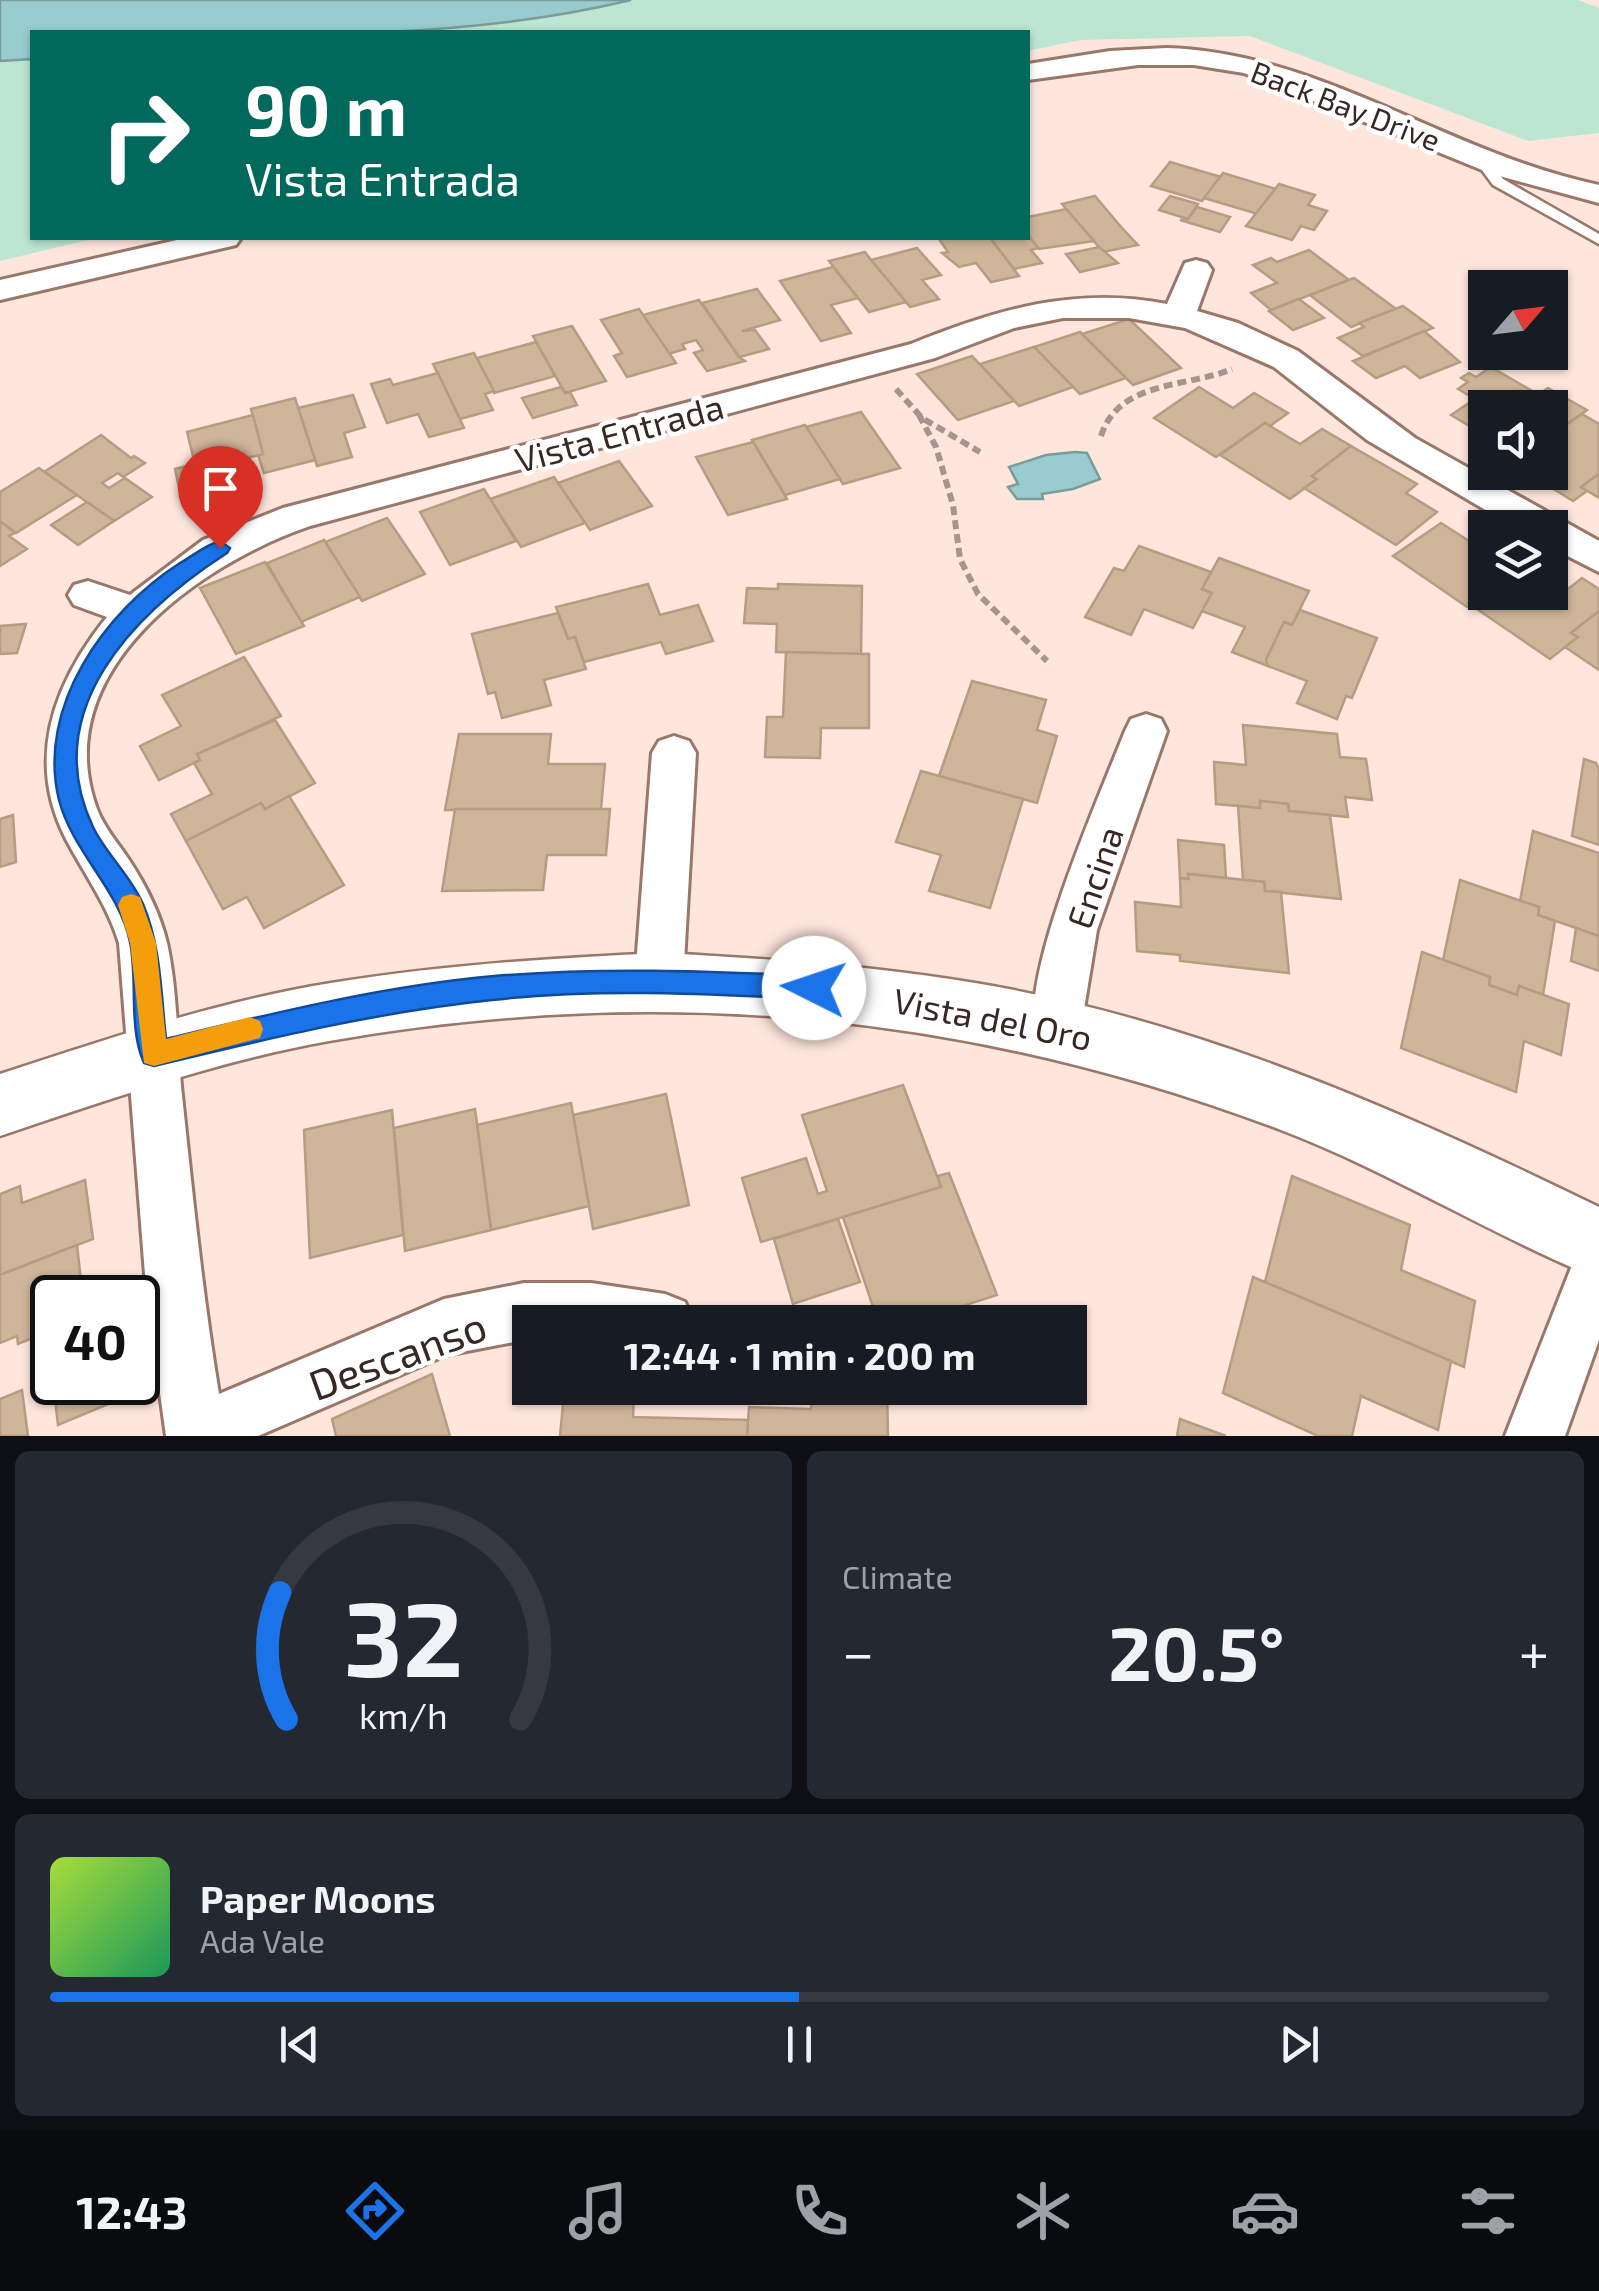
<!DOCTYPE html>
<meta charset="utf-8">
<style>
:root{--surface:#171b24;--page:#242831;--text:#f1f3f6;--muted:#9ea1a6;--line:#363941;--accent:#1a73e8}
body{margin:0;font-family:"Exo 2",sans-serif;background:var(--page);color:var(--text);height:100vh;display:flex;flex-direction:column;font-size:38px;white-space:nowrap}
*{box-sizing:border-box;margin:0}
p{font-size:32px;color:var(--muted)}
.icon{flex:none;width:55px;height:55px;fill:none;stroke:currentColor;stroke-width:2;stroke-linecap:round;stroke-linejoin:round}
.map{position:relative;height:1436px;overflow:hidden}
.drawer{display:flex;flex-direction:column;gap:15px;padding:15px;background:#0d0f14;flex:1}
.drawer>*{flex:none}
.hud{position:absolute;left:30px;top:30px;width:1000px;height:210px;border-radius:0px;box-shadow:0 2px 8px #0004;background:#00695c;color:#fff;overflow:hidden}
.needle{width:65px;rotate:62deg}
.tools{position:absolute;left:1468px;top:270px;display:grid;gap:20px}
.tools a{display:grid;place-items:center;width:100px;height:100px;border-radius:0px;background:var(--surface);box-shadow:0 2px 8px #0004;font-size:50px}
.speed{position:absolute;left:30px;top:1275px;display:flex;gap:20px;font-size:50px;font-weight:700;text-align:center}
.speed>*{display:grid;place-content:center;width:130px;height:130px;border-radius:50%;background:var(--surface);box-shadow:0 2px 8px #0004;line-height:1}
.speed .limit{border:5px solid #111;border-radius:15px;background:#fff;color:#111}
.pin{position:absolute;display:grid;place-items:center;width:85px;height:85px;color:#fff;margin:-102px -42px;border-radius:50% 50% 50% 0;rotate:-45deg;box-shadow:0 0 10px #0007}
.pin .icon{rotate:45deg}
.me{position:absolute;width:110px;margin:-55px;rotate:274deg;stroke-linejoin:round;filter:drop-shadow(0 0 8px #0008)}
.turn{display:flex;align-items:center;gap:35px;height:210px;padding:0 50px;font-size:45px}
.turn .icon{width:130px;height:130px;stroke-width:2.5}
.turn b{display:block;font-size:70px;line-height:85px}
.big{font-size:75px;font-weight:700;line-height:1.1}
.drawer .card{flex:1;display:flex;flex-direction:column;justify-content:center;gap:15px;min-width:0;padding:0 35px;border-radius:15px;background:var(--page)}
.drawer .dial{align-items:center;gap:0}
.dial svg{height:260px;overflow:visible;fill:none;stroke:var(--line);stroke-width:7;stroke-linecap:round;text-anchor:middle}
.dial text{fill:var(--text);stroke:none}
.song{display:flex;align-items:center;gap:30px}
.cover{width:120px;height:120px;border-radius:15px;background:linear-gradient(135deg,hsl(80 70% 55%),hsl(150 70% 35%))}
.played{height:10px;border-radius:5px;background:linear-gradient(90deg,var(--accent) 50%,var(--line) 50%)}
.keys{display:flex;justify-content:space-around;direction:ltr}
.heat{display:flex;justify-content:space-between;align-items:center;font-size:55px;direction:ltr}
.drawer .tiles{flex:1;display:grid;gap:15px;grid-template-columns:1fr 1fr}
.card:last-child{grid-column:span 2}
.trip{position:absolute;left:512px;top:1305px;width:575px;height:100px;border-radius:0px;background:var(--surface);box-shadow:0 2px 8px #0004;font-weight:700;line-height:100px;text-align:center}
.menu{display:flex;height:160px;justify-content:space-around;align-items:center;background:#090b0e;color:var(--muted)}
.menu .icon{width:70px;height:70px}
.menu .selected{color:var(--accent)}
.menu b{font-size:45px;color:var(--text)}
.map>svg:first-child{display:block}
</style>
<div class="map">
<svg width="1599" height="1436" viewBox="0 0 1599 1436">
<rect width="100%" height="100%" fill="#fee6dd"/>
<g fill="#bde6d2">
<path d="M631,0H1578L1599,8V133L1528,141L1250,36L1080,40L1028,51V32H412L595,9Z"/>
<path d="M32,59V238H96L0,261V61Z"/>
</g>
<g fill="#99ccce" stroke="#7c9b9b" stroke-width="2.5">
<path d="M0,0H631C436,47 231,32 32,32V59L0,61Z"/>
<path d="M1075,452L1087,453L1100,479L1073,489L1042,494L1043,499H1017L1008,487L1018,484L1009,467L1046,455Z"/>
</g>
<g fill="#cfb59a" stroke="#b69c81" stroke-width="2.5">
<path d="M1170,162L1221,177L1202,201L1151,186Z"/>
<path d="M1223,173L1276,189L1258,214L1204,198Z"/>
<path d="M1279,184L1315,195L1308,205L1327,211L1314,230L1301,226L1292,240L1246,226Z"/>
<path d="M1095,196L1122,228L1138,245L1103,252L1062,204Z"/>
<path d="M1170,196L1198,204L1188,219L1159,210Z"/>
<path d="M1197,207L1230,217L1220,232L1180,220L1188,219Z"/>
<path d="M1066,209L1094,241L1039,249L1028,235V217Z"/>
<path d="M1028,235L1038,248L1031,250L1042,263L1014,269L990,238Z"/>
<path d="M947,238H990L1019,276L991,282L976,263L959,267L942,253L948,252L939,239Z"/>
<path d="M1099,247L1118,263L1080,272L1066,254Z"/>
<path d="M917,248L941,275L922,280L939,299L910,307L871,260Z"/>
<path d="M1309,250L1349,280L1271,310L1251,293L1277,283L1253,265L1271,258L1277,262Z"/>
<path d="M865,252L871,260L906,302L869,312L829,261Z"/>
<path d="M833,267L858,298L831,305L851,333L821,341L780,281Z"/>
<path d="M1354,278L1396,309L1351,327L1310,295Z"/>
<path d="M757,289L780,320L742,331L755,330L769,349L739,357L702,303Z"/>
<path d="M1299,299L1324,318L1293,330L1269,311Z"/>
<path d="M699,300L739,357L745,361L707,371L694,353L703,350L696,340L682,344L685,349L668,354L643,315Z"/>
<path d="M1403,306L1433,328L1363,356L1338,338L1364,327L1359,323Z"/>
<path d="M639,309L676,363L627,377L614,356L622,353L601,320Z"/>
<path d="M1129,319L1181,368L1133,385L1082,334Z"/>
<path d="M572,326L606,381L565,393L533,336Z"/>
<path d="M1424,331L1460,362L1420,378L1405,366L1376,378L1353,361Z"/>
<path d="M1080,332L1126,378L1080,394L1034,347Z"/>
<path d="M536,342L555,376L494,393L477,358Z"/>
<path d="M1034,347L1073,387L1019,406L980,364Z"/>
<path d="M474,353L494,391L485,394L493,410L460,419L433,364Z"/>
<path d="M972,356L1014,401L958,420L917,374Z"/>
<path d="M1491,367L1539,395L1519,408H1485V431L1481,433L1451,415L1475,399L1458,389L1468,382L1461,378L1469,373L1476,377Z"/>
<path d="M438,373L464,428L429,437L418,414L387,423L371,384L390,379L393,385Z"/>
<path d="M561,387L565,393L570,392L577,405L533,418L522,398Z"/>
<path d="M1199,387L1233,408L1254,393L1288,413L1270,426L1265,423L1216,457L1154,418Z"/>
<path d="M1548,388L1587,410L1550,436V408H1519Z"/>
<path d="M353,395L365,427L344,433L352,457L317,466L298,408Z"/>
<path d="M295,398L315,460L264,473L258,455L263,454L251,409Z"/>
<path d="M861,412L900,468L843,484L806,427Z"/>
<path d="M1582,414L1599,424V474L1581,487L1587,491L1573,501L1531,475L1550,472V436Z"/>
<path d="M253,415L263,454L227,463L236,497L200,507L195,484L179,488L175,469L195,464L187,432Z"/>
<path d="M1265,423L1300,444L1322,429L1351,446L1312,476L1317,479L1290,499L1220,455Z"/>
<path d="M805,425L840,479L785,495L752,440Z"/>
<path d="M101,435L131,458L134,456L145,463L123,477L118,473L102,483L109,488L125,478L152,497L114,521L44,472Z"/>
<path d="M753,442L787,499L728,515L696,457Z"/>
<path d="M1351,446L1417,484L1406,493L1437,512L1396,545L1304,488L1317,479L1312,476Z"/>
<path d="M619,461L652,506L590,530L558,483Z"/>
<path d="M39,468L77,495L16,533L0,521V492Z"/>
<path d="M1599,474V498L1581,487Z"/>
<path d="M554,477L585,523L521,547L490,499Z"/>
<path d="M484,489L516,541L450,565L420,512Z"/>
<path d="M87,502L114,521L78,545L51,525Z"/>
<path d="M387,518L425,574L362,601L325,542Z"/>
<path d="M0,521L15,533L9,536L27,549L0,566Z"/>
<path d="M1441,523L1480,548L1485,544V590L1467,607L1393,556Z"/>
<path d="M324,540L360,597L301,622L267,563Z"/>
<path d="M1139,546L1211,572L1202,589L1212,593L1193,628L1144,609L1131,635L1085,617L1114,568L1124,571Z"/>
<path d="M1219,558L1309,591L1292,625L1284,622L1266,660L1268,666L1232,652L1245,627L1202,611L1212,593L1202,589Z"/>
<path d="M265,562L304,626L236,654L200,588Z"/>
<path d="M1582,578L1599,589V611L1571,633L1578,637L1550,659L1468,603L1485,590H1550L1559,596Z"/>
<path d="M648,584L660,615L698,605L713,641L666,654L661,642L584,662L575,637L568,639L556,607Z"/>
<path d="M778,584L862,586L861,654L776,652L777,624L744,623L747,588L778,589Z"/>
<path d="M1300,610L1377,638L1352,698L1346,696L1337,719L1297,703L1307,681L1268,666L1266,660L1284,622L1292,625Z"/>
<path d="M1599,611V670L1565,647L1578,637L1571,633Z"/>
<path d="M558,613L568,639L575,637L586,669L544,680L551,705L502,718L495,692L488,694L472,634Z"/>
<path d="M26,624L17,653L0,654V626Z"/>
<path d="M786,652L869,654V728H821L820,758L765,757L767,717H783Z"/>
<path d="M244,657L281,716L197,754L200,760L159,780L140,746L181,726L162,695Z"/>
<path d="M972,681L1046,700L1037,730L1057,736L1037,803L939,776Z"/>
<path d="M275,720L315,783L265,809L261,803L186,841L171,814L212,794L194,763L200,760L197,754Z"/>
<path d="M1243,725L1337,734L1340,757L1366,759L1372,800L1345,797L1348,817L1289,811L1288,804L1260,801V808L1216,804L1214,762L1246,765Z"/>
<path d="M459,734H551L548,764H605L601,809L445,810Z"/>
<path d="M1584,759L1596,763L1599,770V845L1572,836Z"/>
<path d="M921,771L1023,799L990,908L929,891L941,855L896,842Z"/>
<path d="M289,796L344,885L264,928L247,897L223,909L186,841L261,803L265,809Z"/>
<path d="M1260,801L1288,804L1289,811L1330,815L1341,899L1265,891L1264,882L1243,880L1238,806L1260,808Z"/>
<path d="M455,809H610L606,855H547L543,890L442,891Z"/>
<path d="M13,815L16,862L0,867V819Z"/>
<path d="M1533,831L1599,853V936L1538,915L1539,907L1520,901Z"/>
<path d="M1178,840L1224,845L1226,878L1188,874L1189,879L1180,878Z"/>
<path d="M1188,874L1264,882L1265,891L1281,892L1289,973L1180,961V955L1137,951L1135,902L1181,907L1180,878L1189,879Z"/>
<path d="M1460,880L1539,907L1538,915L1555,921L1543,995L1519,986L1517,995L1489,985L1490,977L1443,960Z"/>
<path d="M1576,928L1599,936V971L1571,961Z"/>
<path d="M1422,952L1490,977L1489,985L1517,995L1519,986L1569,1004L1561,1055L1524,1041L1516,1092L1401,1048Z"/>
<path d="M903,1085L941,1187L761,1242L742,1178L806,1158L818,1194L827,1191L802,1115Z"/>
<path d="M666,1094L689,1205L593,1229L573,1115Z"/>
<path d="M571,1103L589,1206L491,1230L477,1125Z"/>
<path d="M475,1109L491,1230L405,1251L394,1128Z"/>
<path d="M392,1110L403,1235L310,1258L304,1130Z"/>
<path d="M949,1173L997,1295L913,1322H878L843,1217L941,1187L938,1176Z"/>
<path d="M1292,1176L1410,1225L1401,1270L1475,1301L1464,1367L1265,1282Z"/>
<path d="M85,1180L93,1239L0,1275V1194L20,1186L22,1203Z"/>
<path d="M838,1219L860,1282L793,1304L774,1239Z"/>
<path d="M77,1245L83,1298H52V1330L18,1344L17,1336L0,1343V1275Z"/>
<path d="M1253,1277L1451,1361L1438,1430L1361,1396L1352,1436H1318L1223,1393Z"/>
<path d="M432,1374L450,1436H336L332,1419Z"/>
<path d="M53,1382H116L118,1400L58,1425Z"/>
<path d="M812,1388H887L888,1436H747L749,1407L811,1409Z"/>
<path d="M22,1390L28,1436H0V1399Z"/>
<path d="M564,1394L634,1395L633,1417L748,1420L747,1436H560Z"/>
<path d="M1180,1419L1226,1436H1177Z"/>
</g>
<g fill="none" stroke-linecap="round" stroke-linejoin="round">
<defs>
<path id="lane" d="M1480,154L1485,155L1503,179L1599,234V244L1493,185L1473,158Z"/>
<g id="street">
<path d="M1166,48C1321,52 1449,154 1599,185V203L1492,174L1244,73L1194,65H1138L1028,80V64L1110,51Z"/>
<path d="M186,238H241L236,245L0,300V280Z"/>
<path d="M1196,260L1207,263L1212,270L1197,311L1238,323L1298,351L1415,438L1599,541V572L1550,547V528H1516L1367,440L1274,367L1185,328L1129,318H1063L1014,328L935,358L310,526C199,564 46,672 97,809C104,828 118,843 129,860C145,884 160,914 167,943C177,988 177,1039 181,1086C192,1189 202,1291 219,1394L444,1299L524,1283H591L665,1294L685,1302L693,1322H530V1339L446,1355L258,1436H166L147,1300L119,943C107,904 85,875 66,839C25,759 54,683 107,617L74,605L68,595L74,585L88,581L130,595L203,540L283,508L911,344C995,310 1075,286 1167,304L1185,263Z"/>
<path d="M1146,714L1161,719L1167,731L1097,930L1081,1027L1074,1043L1056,1050L1038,1043C1013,988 1101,793 1125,731L1131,719Z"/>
<path d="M674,736L689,741L696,753L683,980L676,995L659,1002L642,995L635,980L652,753L659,741Z"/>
<path d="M1599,1236V1340L1565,1436H1505L1580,1245Z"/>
</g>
<path id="secondary" d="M664,953C771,959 875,966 981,984C1197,1021 1403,1111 1599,1207V1279C1491,1235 1391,1172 1281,1130C970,1012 657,983 329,1041C217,1061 108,1100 0,1136V1074C108,1039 218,1001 331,983C442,965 552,958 664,953Z"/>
</defs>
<use href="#lane" stroke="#997769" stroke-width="5"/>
<use href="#street" stroke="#997769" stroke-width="6"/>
<use href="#secondary" stroke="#997769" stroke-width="5"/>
<g stroke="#a8948d" stroke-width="6" stroke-dasharray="9 5" stroke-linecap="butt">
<path d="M896,389L922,418L980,452"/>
<path d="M919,415L936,447L953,505L960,559L978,594L1047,661"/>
<path d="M1101,436C1119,380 1186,388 1232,369"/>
</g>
<use href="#lane" fill="#fff" fill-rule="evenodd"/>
<use href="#street" fill="#fff" fill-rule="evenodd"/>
<use href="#secondary" fill="#fff" fill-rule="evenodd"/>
</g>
<path fill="#1a73e8" stroke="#114b97" stroke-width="2.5" d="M220,541L230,548L227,553C136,612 37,709 93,827C106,854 131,876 143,904C161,946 161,994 166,1039C274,1013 383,986 494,976C601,967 707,971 814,976L823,979L827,988L823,996L814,999C706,994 599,988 492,1000C377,1012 266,1039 154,1066L144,1063C128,1027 138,980 130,942C119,889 73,853 59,800C36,707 105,611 180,563C193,556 205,545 220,541Z"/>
<path fill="#f59e0b" d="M131,894L140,897L156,943L166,1039L250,1017L260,1021L263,1029L260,1038L154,1066L144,1063L130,943L118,905L122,897Z"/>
<g text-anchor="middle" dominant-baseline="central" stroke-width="9" stroke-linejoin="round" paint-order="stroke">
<g font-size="30" fill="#372823" stroke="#fff">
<text transform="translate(1346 105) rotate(21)">Back Bay Drive</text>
</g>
<g font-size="35" fill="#372823" stroke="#fff">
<text transform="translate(619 432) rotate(-15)">Vista Entrada</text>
<text transform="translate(1094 877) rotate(-71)">Encina</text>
<text transform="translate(993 1018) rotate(11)">Vista del Oro</text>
</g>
<g font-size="42" fill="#372823" stroke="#fff">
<text transform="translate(397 1354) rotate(-20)">Descanso</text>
</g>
</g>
</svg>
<div class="tools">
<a><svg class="needle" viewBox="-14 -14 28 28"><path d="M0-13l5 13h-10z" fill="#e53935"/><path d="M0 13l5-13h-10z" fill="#9ea1a6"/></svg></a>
<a><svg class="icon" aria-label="sound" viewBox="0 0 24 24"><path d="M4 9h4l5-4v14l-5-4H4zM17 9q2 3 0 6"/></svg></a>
<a><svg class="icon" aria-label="layers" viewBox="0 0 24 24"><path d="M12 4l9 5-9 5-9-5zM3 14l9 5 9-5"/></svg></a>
</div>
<div class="speed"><div class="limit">40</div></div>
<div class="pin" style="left:220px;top:548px;background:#d93025"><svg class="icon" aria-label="arrive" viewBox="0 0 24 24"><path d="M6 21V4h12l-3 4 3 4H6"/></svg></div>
<svg class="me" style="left:814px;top:988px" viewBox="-20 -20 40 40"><circle r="19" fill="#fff"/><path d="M0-13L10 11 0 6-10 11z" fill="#1a73e8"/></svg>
<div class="trip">12:44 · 1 min · 200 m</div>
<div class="hud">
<div class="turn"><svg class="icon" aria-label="right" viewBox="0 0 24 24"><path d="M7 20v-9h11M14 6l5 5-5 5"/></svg><div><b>90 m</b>Vista Entrada</div></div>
</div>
</div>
<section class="drawer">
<div class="tiles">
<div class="card dial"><svg viewBox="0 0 100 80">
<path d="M14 69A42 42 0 1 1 86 69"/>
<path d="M14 69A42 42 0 0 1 12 30" stroke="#1a73e8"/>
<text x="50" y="56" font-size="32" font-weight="700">32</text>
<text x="50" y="72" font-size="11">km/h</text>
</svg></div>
<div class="card"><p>Climate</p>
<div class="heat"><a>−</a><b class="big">20.5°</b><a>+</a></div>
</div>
<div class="card">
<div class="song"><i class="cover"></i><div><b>Paper Moons</b><p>Ada Vale</p></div></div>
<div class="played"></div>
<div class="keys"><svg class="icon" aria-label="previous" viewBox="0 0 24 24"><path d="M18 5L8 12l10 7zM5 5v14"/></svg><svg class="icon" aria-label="pause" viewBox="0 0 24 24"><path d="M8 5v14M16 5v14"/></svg><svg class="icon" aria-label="next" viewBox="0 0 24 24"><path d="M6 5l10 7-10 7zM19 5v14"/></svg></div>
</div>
</div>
</section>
<nav class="menu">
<b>12:43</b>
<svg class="icon selected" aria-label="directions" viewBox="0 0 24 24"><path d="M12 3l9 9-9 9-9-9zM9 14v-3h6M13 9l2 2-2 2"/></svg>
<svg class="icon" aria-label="music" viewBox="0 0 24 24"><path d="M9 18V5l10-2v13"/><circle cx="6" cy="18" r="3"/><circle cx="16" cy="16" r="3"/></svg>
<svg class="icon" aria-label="phone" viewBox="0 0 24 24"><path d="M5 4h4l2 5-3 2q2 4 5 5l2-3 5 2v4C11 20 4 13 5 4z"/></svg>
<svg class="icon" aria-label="climate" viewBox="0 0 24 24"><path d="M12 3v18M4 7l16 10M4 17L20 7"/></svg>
<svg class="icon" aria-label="car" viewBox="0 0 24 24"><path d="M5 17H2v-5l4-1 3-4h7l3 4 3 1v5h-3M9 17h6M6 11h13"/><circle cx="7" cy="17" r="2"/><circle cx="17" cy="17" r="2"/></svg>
<svg class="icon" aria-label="filters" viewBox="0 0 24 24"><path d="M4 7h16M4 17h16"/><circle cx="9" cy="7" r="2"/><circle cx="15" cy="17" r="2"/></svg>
</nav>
